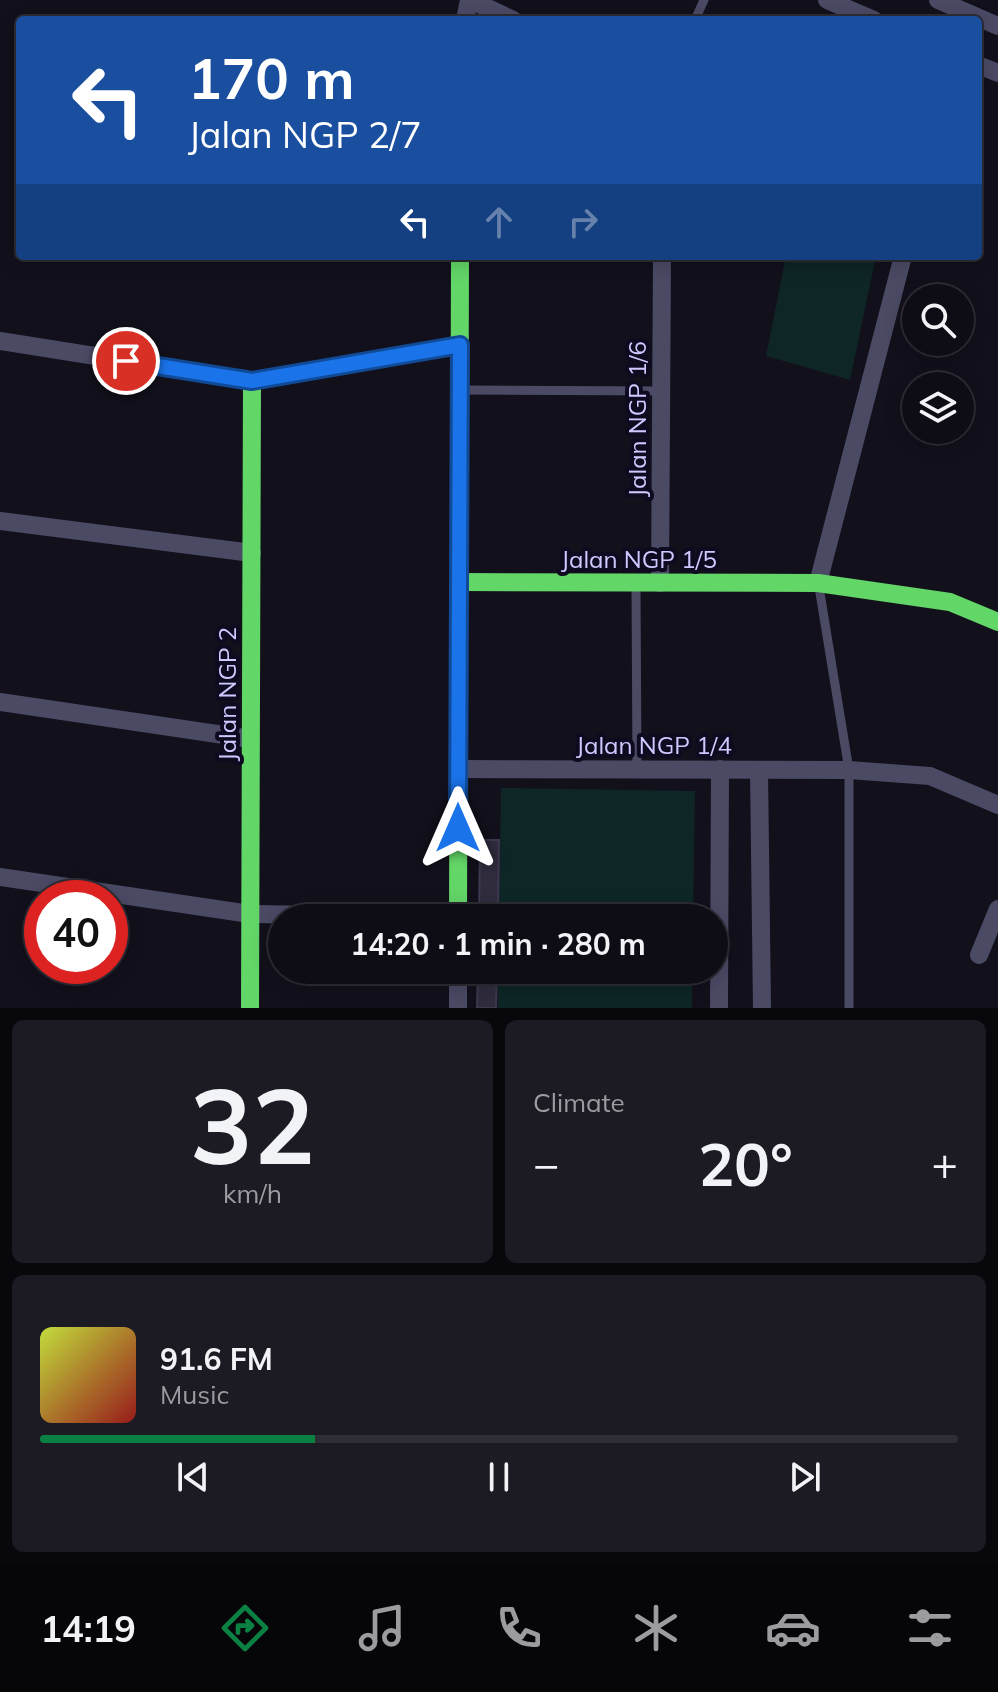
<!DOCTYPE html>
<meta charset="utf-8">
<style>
:root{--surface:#0e0c14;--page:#1c1a22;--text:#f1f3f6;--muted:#9b9ba0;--line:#2e2c34;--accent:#0b8043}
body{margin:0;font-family:Mulish,sans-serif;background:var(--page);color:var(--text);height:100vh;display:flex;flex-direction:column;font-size:30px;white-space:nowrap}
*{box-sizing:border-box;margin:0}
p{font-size:26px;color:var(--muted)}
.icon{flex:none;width:44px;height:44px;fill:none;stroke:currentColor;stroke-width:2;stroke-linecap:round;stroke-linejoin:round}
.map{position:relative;height:1008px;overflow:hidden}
.details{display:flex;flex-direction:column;gap:12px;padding:12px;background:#08070b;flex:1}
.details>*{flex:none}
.top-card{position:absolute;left:16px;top:16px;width:966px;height:244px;border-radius:8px;box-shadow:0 4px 20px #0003,0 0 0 2px var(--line);background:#1a4fa0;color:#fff;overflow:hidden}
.controls{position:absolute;left:902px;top:284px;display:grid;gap:16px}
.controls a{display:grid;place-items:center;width:72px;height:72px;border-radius:50%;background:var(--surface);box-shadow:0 4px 20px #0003,0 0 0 2px var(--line);font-size:40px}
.speed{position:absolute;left:24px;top:880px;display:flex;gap:16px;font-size:40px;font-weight:700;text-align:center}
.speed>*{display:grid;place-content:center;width:104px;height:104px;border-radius:50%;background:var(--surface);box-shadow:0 4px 20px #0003,0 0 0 2px var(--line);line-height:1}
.speed .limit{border:12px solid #d22;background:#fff;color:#111}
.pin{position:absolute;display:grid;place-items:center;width:68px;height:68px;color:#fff;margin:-34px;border:4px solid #fff;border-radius:50%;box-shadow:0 2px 8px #0007}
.me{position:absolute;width:88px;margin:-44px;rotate:0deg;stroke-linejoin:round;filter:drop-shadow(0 0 6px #0008)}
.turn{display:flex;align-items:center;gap:28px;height:168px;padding:0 40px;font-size:36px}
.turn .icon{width:104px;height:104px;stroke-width:2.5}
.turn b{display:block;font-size:56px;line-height:68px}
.lanes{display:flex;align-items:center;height:76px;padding:0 40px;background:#0003;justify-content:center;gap:40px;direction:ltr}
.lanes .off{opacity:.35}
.big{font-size:60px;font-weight:700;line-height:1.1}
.details .tile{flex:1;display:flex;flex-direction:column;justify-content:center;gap:12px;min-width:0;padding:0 28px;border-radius:12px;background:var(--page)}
.details .dial{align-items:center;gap:0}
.dial b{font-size:104px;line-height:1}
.song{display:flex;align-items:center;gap:24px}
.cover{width:96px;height:96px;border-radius:12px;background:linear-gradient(135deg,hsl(70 70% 55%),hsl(0 70% 35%))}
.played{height:8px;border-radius:4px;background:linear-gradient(90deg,var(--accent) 30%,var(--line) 30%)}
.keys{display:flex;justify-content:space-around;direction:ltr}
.heat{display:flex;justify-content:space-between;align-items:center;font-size:44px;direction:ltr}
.details .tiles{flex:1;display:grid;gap:12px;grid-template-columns:1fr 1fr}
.tile:last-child{grid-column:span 2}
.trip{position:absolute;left:268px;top:904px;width:460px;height:80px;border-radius:40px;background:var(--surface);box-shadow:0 4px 20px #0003,0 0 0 2px var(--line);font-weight:700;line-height:80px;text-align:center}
.tabs{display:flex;height:128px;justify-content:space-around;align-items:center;background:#060508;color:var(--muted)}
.tabs .icon{width:56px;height:56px}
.tabs .active{color:var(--accent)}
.tabs b{font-size:36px;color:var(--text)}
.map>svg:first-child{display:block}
</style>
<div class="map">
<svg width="998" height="1008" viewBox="0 0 998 1008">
<rect width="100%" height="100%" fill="#12101b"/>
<g fill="#0e2626">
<path d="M786,256H876L850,380L766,356Z"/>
<path d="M501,788L695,791L693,918H499Z"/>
<rect x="498" y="970" width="194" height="38"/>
</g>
<g fill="#302c3e" stroke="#3d3950" stroke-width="2">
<path d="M480,840H499L498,918H479Z"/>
<path d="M478,970H497L496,1008H477Z"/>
</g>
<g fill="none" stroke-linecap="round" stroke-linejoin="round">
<g stroke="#4b4a65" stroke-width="9">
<path d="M695,20L704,0"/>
<path d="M463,390L661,391"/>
<path d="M636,586L637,769"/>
<path d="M819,587L849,770V1008"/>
</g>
<g stroke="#4b4a65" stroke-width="18">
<path d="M471,0L513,20"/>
<path d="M827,0L874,20"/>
<path d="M938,0L998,26"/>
<path d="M465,20L469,0"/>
<path d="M978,65L998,73"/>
<path d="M0,341L252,381L460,345"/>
<path d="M0,521L252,553"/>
<path d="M660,583L662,256"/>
<path d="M818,583L903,256"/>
<path d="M0,702L251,739"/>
<path d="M458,769L849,770L930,776L998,805"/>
<path d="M759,770L762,1008"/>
<path d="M0,877L250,914L458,917"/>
<path d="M979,955L998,909"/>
<path d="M458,1008V970"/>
<path d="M719,1008L720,769"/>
</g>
<g stroke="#63d668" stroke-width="18">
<path d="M459,582L818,583L950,602L998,622"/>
<path d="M458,918L460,256"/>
<path d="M250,1008L252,381"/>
</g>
</g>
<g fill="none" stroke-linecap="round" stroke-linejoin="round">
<defs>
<path id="route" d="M126,361L252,381L460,345L458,828"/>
</defs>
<use href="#route" stroke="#114b97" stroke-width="20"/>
<use href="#route" stroke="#1a73e8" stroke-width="14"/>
</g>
<g text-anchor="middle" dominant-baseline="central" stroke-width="8" stroke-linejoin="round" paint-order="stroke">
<g font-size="24" fill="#cecaff" stroke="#0e0b20">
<text transform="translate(637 419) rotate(-90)">Jalan NGP 1/6</text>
<text x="639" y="559">Jalan NGP 1/5</text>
<text transform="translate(227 694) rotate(-90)">Jalan NGP 2</text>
<text x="654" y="745">Jalan NGP 1/4</text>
</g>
</g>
</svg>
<div class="controls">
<a><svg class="icon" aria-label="search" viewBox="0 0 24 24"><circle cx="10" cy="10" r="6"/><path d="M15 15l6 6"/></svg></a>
<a><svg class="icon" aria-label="layers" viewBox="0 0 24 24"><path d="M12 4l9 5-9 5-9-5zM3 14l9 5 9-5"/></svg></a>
</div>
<div class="speed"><div class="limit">40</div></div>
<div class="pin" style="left:126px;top:361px;background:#d93025"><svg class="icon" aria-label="arrive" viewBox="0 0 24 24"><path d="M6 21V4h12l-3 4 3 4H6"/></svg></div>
<svg class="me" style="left:458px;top:828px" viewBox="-20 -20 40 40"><path d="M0-17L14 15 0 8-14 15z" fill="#1a73e8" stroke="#fff" stroke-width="4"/></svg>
<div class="trip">14:20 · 1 min · 280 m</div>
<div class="top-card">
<div class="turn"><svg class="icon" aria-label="left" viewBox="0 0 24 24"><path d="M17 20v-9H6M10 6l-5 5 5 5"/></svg><div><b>170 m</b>Jalan NGP 2/7</div></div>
<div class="lanes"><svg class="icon" aria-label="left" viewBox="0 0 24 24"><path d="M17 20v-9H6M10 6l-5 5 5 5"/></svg><svg class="icon off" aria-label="ahead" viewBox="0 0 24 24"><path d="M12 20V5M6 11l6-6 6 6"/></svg><svg class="icon off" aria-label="right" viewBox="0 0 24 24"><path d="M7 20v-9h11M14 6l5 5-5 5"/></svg></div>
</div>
</div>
<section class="details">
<div class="tiles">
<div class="tile dial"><b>32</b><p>km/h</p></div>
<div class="tile"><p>Climate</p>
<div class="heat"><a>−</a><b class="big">20°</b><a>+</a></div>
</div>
<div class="tile">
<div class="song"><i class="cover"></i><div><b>91.6 FM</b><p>Music</p></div></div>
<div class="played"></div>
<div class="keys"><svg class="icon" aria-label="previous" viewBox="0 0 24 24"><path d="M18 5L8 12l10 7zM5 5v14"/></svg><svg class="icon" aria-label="pause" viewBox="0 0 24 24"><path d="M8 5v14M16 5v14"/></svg><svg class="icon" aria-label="next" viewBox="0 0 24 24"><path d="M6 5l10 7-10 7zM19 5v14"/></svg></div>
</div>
</div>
</section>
<nav class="tabs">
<b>14:19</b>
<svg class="icon active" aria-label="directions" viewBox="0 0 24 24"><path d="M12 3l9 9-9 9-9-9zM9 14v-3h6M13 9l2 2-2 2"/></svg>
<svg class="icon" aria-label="music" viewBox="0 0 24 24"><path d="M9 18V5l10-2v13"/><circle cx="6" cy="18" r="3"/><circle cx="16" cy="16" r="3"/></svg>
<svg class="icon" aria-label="phone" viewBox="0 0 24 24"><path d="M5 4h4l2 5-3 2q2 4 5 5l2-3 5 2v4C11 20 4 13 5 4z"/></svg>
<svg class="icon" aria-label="climate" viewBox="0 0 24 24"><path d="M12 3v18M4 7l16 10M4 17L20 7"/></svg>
<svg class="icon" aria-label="car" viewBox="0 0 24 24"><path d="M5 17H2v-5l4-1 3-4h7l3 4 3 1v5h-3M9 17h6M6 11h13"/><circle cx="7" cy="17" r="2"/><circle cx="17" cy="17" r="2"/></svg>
<svg class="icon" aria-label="filters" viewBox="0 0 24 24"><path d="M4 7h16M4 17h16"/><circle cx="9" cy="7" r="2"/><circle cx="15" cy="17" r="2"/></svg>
</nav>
